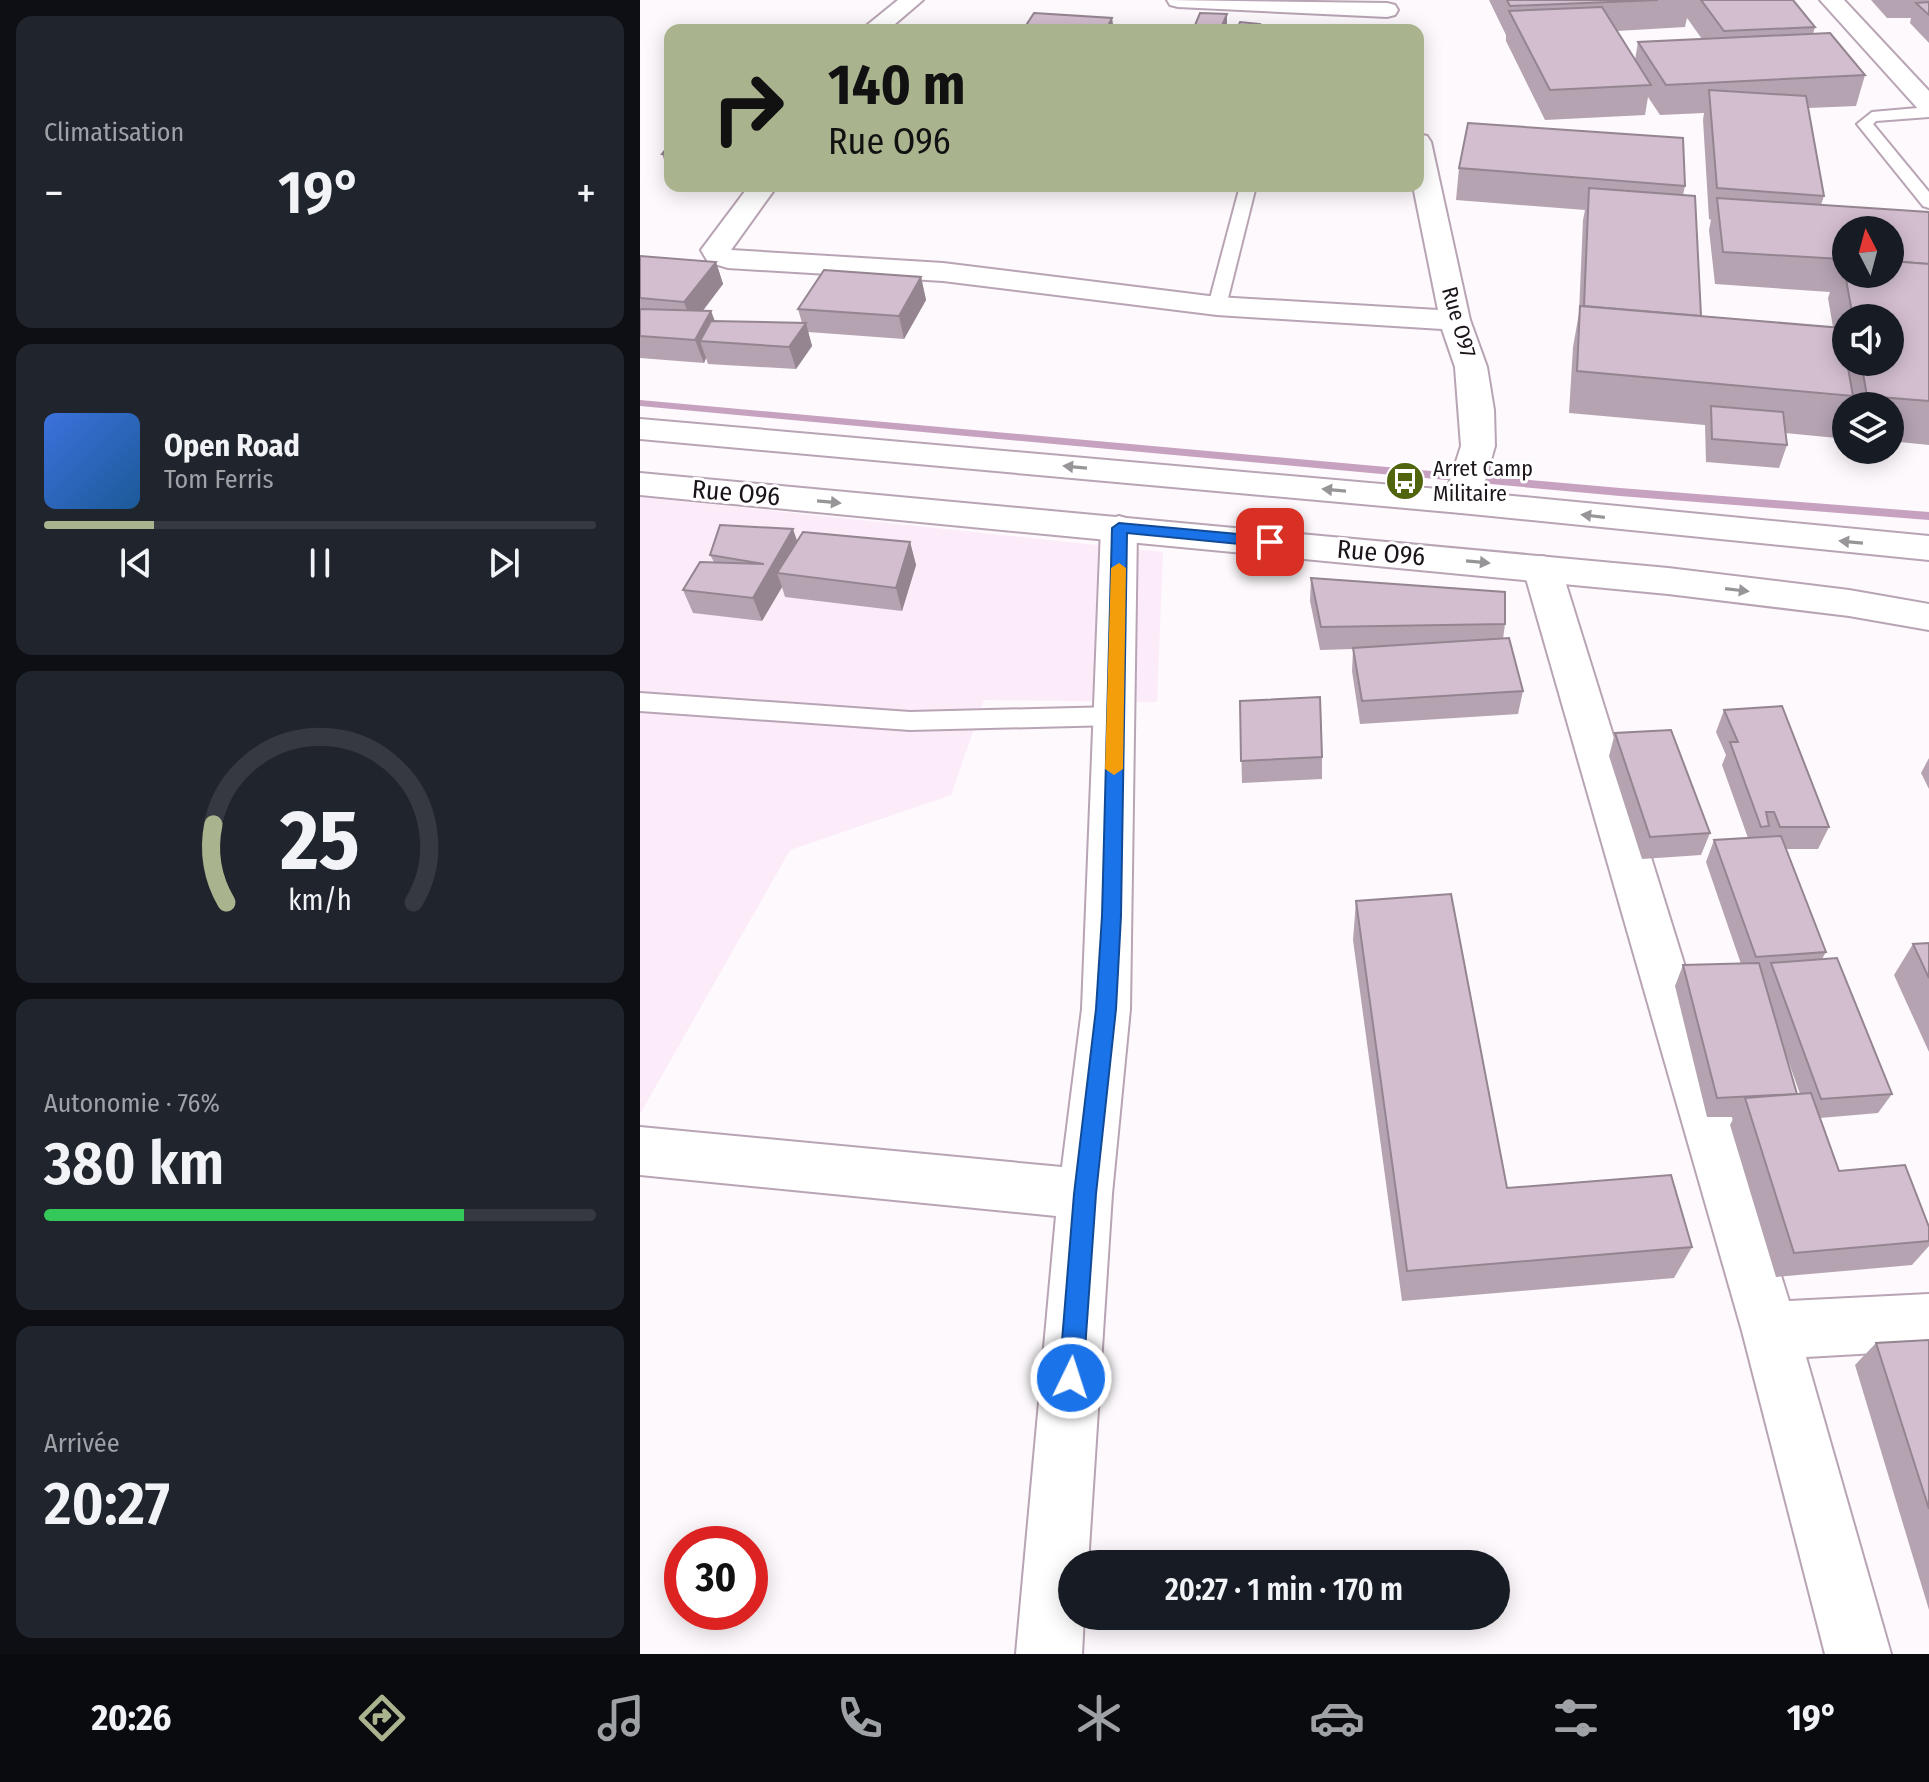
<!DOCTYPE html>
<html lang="fr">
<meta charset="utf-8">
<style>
:root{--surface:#171b24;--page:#20242c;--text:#f1f3f6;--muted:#9ea1a6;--line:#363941;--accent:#a9b38e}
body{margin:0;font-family:"Fira Sans Condensed",sans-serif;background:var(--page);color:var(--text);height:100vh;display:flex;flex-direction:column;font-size:30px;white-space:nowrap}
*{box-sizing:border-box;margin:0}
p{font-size:26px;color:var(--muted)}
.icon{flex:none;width:44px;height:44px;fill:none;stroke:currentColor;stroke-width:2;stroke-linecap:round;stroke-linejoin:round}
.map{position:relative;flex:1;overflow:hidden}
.sheet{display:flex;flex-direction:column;gap:16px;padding:16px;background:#0d0f14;width:640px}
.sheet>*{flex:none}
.top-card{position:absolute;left:24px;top:24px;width:760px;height:168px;border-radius:16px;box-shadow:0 4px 20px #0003;background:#a9b38e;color:#111;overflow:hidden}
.needle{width:52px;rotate:354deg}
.tools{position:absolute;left:1192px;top:216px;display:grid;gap:16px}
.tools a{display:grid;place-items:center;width:72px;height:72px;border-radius:50%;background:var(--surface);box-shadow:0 4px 20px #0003;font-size:40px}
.speed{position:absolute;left:24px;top:1526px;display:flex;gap:16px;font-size:40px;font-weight:700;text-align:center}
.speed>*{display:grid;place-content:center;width:104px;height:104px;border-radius:50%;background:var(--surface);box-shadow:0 4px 20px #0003;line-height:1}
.speed .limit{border:12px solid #d22;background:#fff;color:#111}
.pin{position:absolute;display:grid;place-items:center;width:68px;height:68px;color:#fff;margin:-34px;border-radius:16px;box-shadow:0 4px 12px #0006}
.me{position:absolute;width:88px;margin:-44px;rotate:4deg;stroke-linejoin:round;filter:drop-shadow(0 0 6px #0008)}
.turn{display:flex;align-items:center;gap:28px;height:168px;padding:0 32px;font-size:36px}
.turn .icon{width:104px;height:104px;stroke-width:2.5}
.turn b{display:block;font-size:56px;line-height:68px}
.big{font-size:60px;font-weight:600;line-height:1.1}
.sheet .tile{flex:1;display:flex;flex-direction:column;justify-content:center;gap:12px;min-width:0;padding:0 28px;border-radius:16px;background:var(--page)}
.sheet .dial{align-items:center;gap:0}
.dial svg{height:208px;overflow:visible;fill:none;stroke:var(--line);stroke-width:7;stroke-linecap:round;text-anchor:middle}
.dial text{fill:var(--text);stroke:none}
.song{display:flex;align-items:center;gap:24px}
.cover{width:96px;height:96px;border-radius:12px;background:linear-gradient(135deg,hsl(220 70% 55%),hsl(210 70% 35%))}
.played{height:8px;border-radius:4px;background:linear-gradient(90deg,var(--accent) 20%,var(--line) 20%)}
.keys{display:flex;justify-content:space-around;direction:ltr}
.heat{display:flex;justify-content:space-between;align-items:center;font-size:44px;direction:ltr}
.charge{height:12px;border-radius:6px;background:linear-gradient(90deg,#34c759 76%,var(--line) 0)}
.trip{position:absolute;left:418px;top:1550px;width:452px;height:80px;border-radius:40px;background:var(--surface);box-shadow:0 4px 20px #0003;font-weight:600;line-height:80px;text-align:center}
.menu{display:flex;height:128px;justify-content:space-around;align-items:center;background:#090b0e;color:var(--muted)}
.menu .icon{width:56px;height:56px}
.menu .active{color:var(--accent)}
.menu b{font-size:36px;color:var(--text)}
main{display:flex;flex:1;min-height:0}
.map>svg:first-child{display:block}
</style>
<main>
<section class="sheet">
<div class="tile"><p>Climatisation</p>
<div class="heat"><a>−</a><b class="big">19°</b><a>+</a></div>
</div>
<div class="tile">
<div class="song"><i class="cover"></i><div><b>Open Road</b><p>Tom Ferris</p></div></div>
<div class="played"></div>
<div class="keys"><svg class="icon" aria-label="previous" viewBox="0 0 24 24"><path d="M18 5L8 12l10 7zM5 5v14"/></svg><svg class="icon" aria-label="pause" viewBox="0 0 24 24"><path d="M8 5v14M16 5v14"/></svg><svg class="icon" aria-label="next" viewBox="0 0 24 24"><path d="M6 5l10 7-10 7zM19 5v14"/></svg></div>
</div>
<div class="tile dial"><svg viewBox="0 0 100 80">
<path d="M14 69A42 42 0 1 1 86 69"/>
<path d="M14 69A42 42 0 0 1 9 39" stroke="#a9b38e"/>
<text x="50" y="56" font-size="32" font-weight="700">25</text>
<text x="50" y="72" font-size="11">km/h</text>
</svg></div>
<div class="tile"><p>Autonomie · 76%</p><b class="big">380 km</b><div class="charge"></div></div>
<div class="tile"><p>Arrivée</p><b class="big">20:27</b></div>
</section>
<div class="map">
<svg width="1289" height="1654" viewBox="0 0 1289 1654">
<rect width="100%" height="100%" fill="#fdf9fc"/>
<path fill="#fcebf9" d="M0,497L523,552L517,702L344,700L311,795L150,850L0,1114Z"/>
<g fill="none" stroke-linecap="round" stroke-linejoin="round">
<path fill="#c7a1c0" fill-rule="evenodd" d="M0,400L980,488L1289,512V520L980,496L0,406Z"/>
<defs>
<g id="lane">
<path d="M1289,107V117L1236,121L1233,124L1289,192V208L1283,206L1217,124L1232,112Z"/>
<path d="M600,186H616L586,306L577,311L568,306Z"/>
<path d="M0,693L270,712L475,707L484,710L487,716L484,722L475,725L270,730L0,711Z"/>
</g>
<g id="street">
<path d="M258,0H283L248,30H221Z"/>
<path d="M527,0L747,3L755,5L758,10L755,15L747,17L538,7L530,5Z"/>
<path d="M778,134L787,136L791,142L830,320L847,367L854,410L855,446L839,502L834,510L821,513L808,510L803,502L821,446L815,367L802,329L577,315L303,281L88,268L68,262L61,250L109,186H137L91,250L303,263L577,297L798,310L773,186H778Z"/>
<path d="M479,516L492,520L497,528L490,1009L472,1194L448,1564H432V1616H444L442,1654H376L416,1216L0,1175V1127L422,1167L442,1009L461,528L466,520Z"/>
<path d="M902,556L915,559L921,568L1149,1301L1289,1294V1350L1166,1357L1251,1654H1185L1102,1331L883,568L889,559Z"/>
</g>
<g id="secondary">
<path d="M1180,0H1204L1289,91V114L1280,111Z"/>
<path d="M0,419L821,491L1289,536V560L821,513L0,439Z"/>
<path d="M0,473L1028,568L1209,590L1289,604V630L1209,616L1028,594L0,495Z"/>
</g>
</defs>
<use href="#lane" stroke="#b8a4b4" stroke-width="4"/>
<use href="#street" stroke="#b8a4b4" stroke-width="4"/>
<use href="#secondary" stroke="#b8a4b4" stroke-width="4"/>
<use href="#lane" fill="#fff" fill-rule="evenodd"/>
<use href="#street" fill="#fff" fill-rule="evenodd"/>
<use href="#secondary" fill="#fff" fill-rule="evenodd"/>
</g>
<g fill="#b5a3b2" fill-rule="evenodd">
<path d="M849,0H1153L1175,27L1173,34L1225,75L1216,106L1168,108L1184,196L1181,205L1289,212V445L1250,441V406H1206V414L1197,438L1145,433L1147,445L1139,468L1066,462L1065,425L929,413L933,347L939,313L943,220L945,210L816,200L819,168L1045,186L1043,195L1061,316L1193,327L1188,298L1190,292L1075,284L1069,230L1071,220L1069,219L1063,120L1064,113L1020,115L1008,97L1005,115L905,120L866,41V35ZM1047,18L1062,39L998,42L995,60L977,31L1045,27ZM1206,318H1250V362H1206Z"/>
<path d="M1231,0H1289V43L1270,23L1271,18H1247Z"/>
<path d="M30,144V176L22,154Z"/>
<path d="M219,186H248L246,189Z"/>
<path d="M255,186H304L300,192L255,189Z"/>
<path d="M0,256L76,262L83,284L63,311H71L75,321L162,323L158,309L281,277L286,300L264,339L168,332L172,346L156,369L68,364L66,358L64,363L0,358Z"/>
<path d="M158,541L270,542L276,565L262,611L145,597L142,587L122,621L53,613L43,590L74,562L70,555Z"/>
<path d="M671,578L865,624L863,639L883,691L878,714L720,724L712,671L713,649L680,650L670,601Z"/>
<path d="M600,701L682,757V779L602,783Z"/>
<path d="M1084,710L1189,827L1178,849H1146L1186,952L1182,959L1252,1094L1238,1113L1180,1118L1199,1171L1289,1227V1246L1272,1265L1136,1277L1090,1125L1094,1117H1067L1035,986L1043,965L1101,964L1066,862L1074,840L1108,838L1082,765L1086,755L1076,732ZM1143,1046L1160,1094H1157Z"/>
<path d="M975,733L1070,833L1061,855L1002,859L969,756Z"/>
<path d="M1289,758V789L1281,773Z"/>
<path d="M716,901L867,1188L1052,1247L1034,1278L762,1301L713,940Z"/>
<path d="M1289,943V1052L1254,975L1273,944Z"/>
<path d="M1289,1340V1610L1215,1365L1236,1343Z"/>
</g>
<g fill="#948591">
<path d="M587,14V25L585,30H581Z"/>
<path d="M472,18L474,30H466Z"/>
<path d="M76,262L83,284L52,324L44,302Z"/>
<path d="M281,277L286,300L264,339L259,316Z"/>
<path d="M71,311L79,334L60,341L66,358L64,363L55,340Z"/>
<path d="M166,323L172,346L156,369L149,347Z"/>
<path d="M153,529L161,552L137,573L142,587L122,621L113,598Z"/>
<path d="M270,542L276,565L262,611L256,588Z"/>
</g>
<g fill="#d3becf" stroke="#948591" stroke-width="2">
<path d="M867,0H1018L870,6Z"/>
<path d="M1061,0H1153L1175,27L1084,31Z"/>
<path d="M1289,2V15L1276,3Z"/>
<path d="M962,7L1011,85L910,90L869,11Z"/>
<path d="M394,13L472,18L466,30H383Z"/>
<path d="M560,13L587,14L582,26L562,25L560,30H553Z"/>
<path d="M600,22L620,24L618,30H560L562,25L598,27Z"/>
<path d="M1190,33L1225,75L1026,85L998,42Z"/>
<path d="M1069,90L1166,96L1184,196L1077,188Z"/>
<path d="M828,123L1043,138L1045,186L819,168Z"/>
<path d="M30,144V155L22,154Z"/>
<path d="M949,188L1055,196L1061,316L944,306Z"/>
<path d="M1077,198L1289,212V264L1250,261V230H1206V257H1202L1201,259L1083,252Z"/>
<path d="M0,256L76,262L44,302L0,298Z"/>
<path d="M1202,257H1206V274H1250V261L1289,264V401L1227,396L1221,362H1250V318H1213Z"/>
<path d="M184,270L281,277L259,316L158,309Z"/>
<path d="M940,306L1202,328L1206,353V362H1207L1213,396L937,371Z"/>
<path d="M0,309L71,311L55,340L0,336Z"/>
<path d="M71,321L166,323L149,347L60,341Z"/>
<path d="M1071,406L1143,412L1147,445L1072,439Z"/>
<path d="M80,525L153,529L113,598L43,590L60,562L124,564L70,555Z"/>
<path d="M163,532L270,542L256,588L137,573Z"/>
<path d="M671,578L865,592V624L681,627Z"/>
<path d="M869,638L883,691L722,701L713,648Z"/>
<path d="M680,697L682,757L601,761L600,701Z"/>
<path d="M1142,706L1189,827H1140L1134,812H1126L1129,826L1121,827L1090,742H1098L1084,710Z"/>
<path d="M1031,730L1070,833L1010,837L975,733Z"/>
<path d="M1141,836L1186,952L1116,957L1074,840Z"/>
<path d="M811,894L867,1188L1031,1175L1052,1247L767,1271L716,901Z"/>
<path d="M1289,943V978L1273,944Z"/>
<path d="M1197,958L1252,1094L1181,1099L1131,963Z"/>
<path d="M1119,963L1157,1094L1077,1098L1043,965Z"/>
<path d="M1171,1093L1199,1171L1265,1165L1289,1227V1241L1154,1253L1105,1098Z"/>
<path d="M1289,1340V1509L1236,1343Z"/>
</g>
<defs><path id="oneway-solid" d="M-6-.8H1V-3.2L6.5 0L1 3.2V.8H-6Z" transform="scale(2)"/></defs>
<g fill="#989598">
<use href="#oneway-solid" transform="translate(435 467) rotate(-175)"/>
<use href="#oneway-solid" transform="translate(694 490) rotate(-175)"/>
<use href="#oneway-solid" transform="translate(189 502) rotate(5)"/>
<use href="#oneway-solid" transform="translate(953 516) rotate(-173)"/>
<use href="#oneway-solid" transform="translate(1211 542) rotate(-175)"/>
<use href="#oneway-solid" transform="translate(838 562) rotate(5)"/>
<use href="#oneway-solid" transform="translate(1097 590) rotate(7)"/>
</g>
<path fill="#1a73e8" stroke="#114b97" stroke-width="2" d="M479,523L630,537L638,542L630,547L487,533L481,916L476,1009L456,1194L443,1378L439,1387L431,1390L422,1387L419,1378L434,1194L456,1009L462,916L472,528Z"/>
<path fill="#f59e0b" d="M479,563L486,568L483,769L474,775L465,769L471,568Z"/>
<defs>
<symbol id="bus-disc" viewBox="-11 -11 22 22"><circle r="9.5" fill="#51640e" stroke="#fff"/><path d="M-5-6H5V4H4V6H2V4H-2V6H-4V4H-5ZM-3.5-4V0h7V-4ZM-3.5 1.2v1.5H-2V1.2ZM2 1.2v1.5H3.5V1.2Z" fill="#fff"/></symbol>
</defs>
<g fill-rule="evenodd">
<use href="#bus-disc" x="743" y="459" width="44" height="44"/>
</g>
<g text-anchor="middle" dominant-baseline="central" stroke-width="6" stroke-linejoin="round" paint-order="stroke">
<g font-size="22" fill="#1b141a" stroke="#fff">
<text transform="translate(819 322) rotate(74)">Rue O97</text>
</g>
<g font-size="22" fill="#1b141a" stroke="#fff" text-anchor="start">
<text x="793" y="468">Arret Camp<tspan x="793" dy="25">Militaire</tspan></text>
</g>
<g font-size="26" fill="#1b141a" stroke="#fff">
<text transform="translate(96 493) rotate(5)">Rue O96</text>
<text transform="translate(741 553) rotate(5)">Rue O96</text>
</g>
</g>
</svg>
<div class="tools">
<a><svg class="needle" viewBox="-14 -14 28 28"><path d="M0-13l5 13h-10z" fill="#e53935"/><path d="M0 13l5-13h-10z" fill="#9ea1a6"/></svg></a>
<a><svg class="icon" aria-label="sound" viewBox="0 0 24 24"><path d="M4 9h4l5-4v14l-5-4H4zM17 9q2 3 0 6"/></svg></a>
<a><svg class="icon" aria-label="layers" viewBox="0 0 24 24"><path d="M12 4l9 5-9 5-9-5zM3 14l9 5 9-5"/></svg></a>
</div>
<div class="speed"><div class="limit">30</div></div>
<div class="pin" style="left:630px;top:542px;background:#d93025"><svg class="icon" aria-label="arrive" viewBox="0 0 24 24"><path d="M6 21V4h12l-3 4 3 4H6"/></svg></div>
<svg class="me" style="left:431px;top:1378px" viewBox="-20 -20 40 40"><circle r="17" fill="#1a73e8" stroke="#fff" stroke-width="3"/><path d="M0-11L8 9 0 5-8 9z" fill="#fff"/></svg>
<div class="trip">20:27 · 1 min · 170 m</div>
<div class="top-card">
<div class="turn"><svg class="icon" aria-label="right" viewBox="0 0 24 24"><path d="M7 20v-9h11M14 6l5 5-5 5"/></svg><div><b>140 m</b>Rue O96</div></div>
</div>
</div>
</main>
<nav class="menu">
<b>20:26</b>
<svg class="icon active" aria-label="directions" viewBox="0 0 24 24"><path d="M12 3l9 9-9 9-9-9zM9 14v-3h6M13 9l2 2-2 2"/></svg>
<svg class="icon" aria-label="music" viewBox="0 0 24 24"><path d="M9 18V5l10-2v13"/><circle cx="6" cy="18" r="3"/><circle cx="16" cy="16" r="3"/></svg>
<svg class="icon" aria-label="phone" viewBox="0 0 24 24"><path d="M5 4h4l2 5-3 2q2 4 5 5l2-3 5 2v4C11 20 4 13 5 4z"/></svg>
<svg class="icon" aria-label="climate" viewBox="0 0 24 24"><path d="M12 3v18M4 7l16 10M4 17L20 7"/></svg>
<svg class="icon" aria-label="car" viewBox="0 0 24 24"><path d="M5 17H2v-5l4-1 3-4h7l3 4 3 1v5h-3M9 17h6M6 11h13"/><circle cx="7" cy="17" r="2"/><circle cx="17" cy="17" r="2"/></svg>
<svg class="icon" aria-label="filters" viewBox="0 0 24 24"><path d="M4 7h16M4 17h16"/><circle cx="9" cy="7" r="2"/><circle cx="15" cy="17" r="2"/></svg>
<b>19°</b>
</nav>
